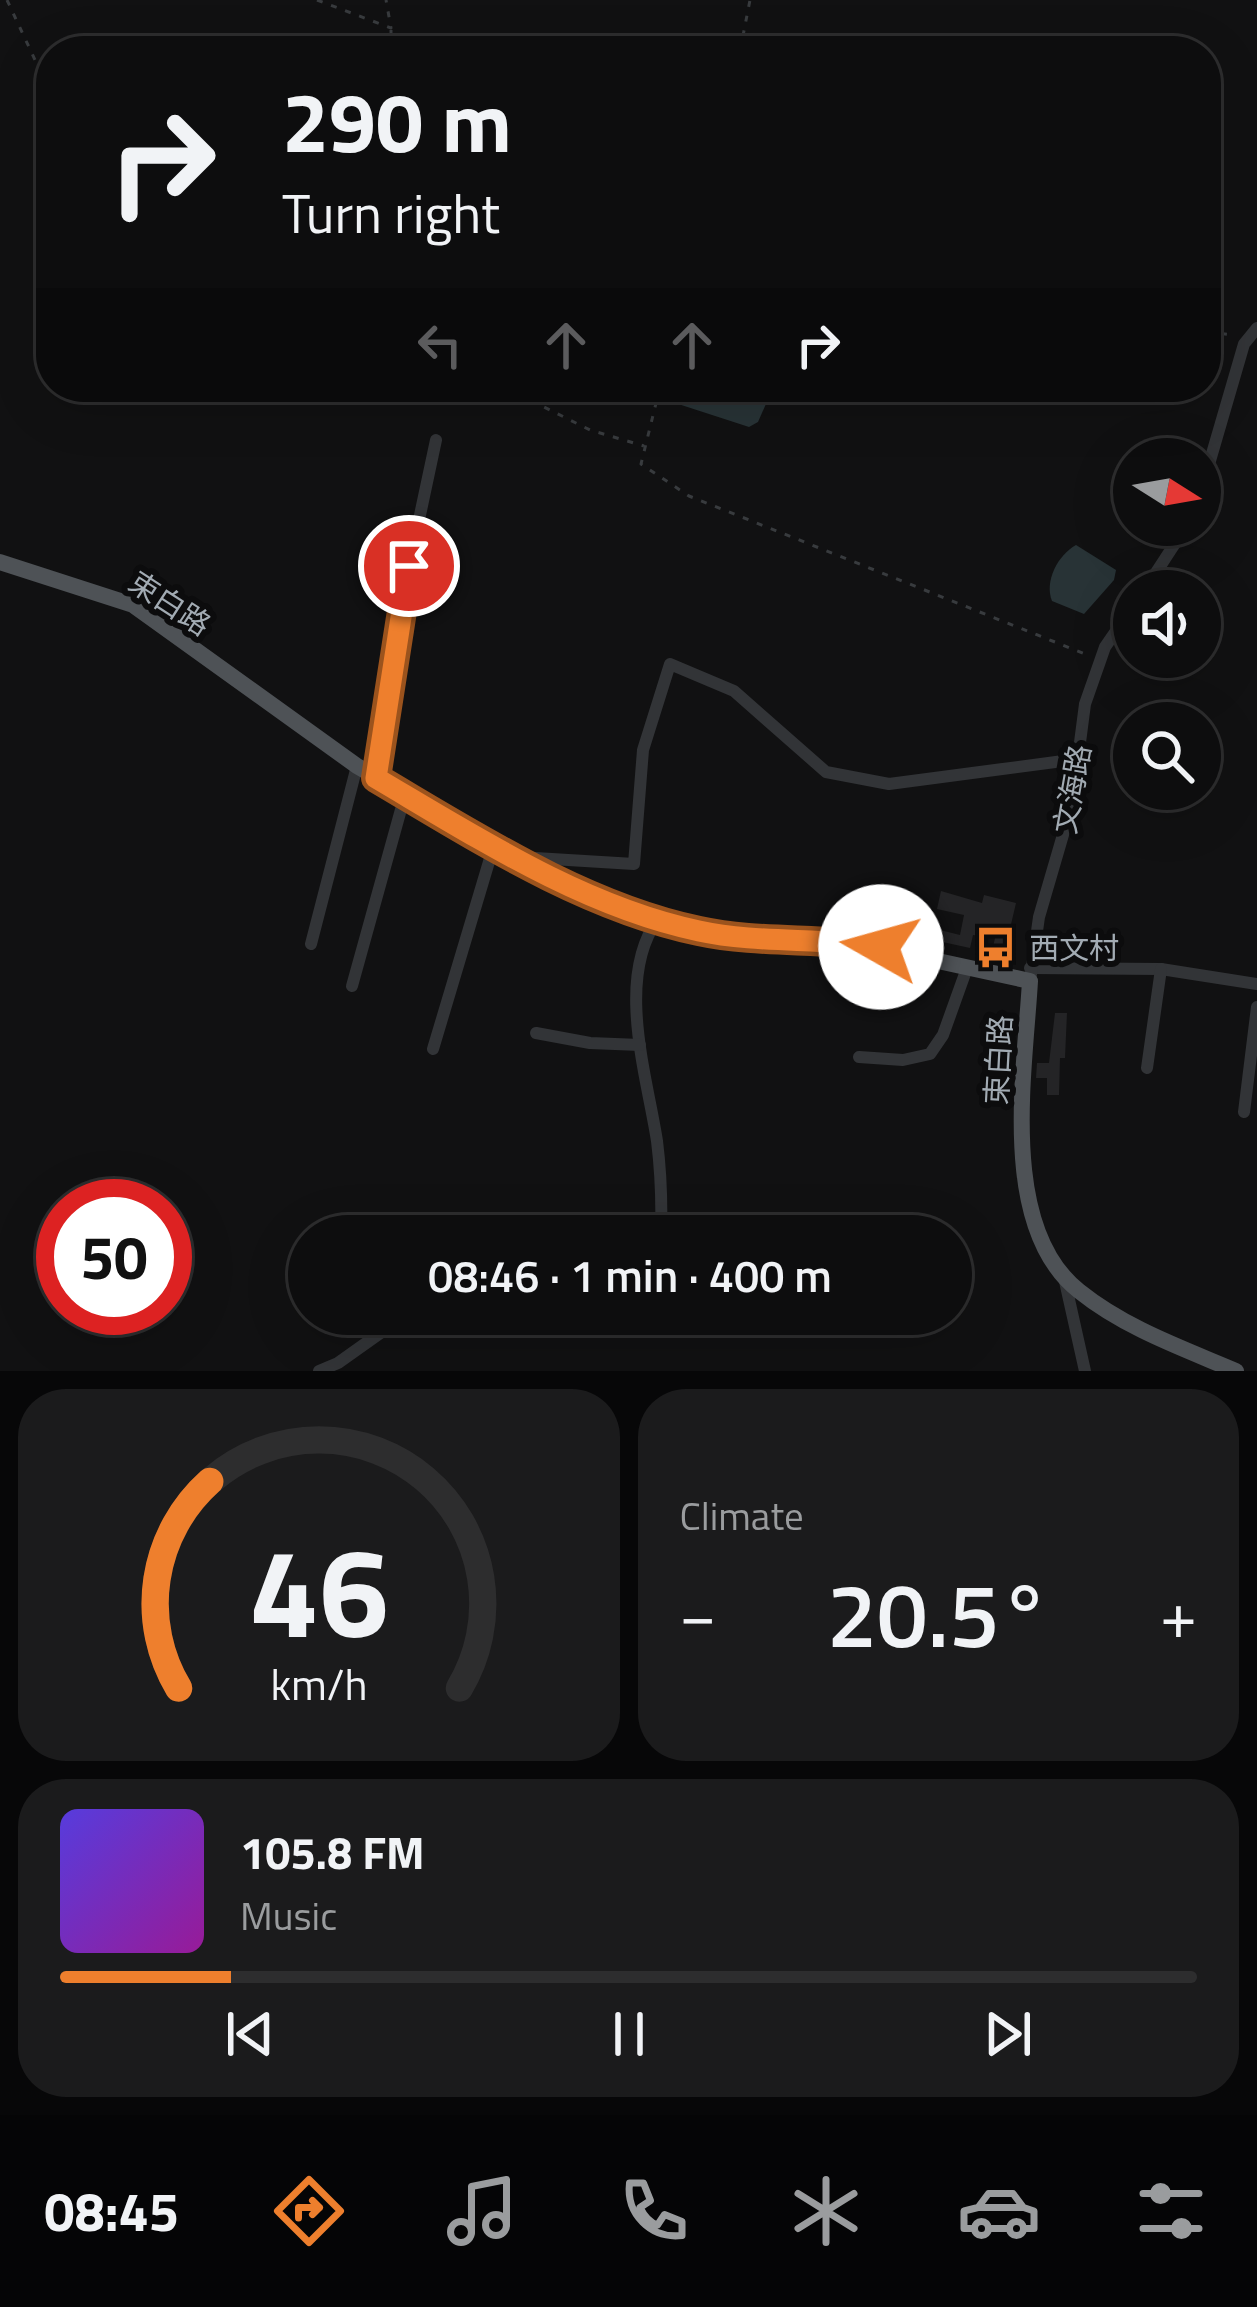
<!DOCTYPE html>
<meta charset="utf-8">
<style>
:root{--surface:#0d0d0e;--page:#1b1b1c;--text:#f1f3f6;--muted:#9a9c9e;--line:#2d2d2e;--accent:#ee7f2d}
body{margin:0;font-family:"Titillium Web","Noto Sans SC",sans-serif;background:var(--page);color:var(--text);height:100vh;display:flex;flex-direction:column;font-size:45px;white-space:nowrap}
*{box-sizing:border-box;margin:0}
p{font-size:39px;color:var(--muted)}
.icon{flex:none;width:66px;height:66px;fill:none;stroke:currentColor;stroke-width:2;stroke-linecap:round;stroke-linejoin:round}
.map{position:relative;height:1371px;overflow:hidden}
.drawer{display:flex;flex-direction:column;gap:18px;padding:18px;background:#070708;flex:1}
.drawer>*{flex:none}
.guide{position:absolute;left:36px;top:36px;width:1185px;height:366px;border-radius:48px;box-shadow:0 12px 48px #0002,0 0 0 3px var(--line);background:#0d0d0e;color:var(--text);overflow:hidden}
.needle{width:78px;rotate:101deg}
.fabs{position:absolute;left:1113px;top:438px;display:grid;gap:24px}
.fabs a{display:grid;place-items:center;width:108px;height:108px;border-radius:50%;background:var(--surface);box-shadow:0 12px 48px #0002,0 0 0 3px var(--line);font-size:60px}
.speed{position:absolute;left:36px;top:1179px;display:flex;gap:24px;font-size:60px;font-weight:700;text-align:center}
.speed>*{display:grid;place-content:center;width:156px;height:156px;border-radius:50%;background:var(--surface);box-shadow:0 12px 48px #0002,0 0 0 3px var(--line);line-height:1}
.speed .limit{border:18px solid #d22;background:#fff;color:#111}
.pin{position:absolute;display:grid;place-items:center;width:102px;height:102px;color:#fff;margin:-51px;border:6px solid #fff;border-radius:50%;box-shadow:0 3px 12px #0007}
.me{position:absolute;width:132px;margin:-66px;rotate:277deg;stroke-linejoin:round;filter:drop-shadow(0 0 9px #0008)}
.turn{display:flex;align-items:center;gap:42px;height:252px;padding:0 48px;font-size:54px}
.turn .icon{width:156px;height:156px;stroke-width:2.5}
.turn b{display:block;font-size:84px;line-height:102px}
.lanes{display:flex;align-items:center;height:114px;padding:0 48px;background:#0003;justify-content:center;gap:60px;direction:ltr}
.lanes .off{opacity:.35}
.big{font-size:90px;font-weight:600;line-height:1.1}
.drawer .tile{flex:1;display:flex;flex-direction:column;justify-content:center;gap:18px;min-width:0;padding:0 42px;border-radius:48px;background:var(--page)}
.drawer .dial{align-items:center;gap:0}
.dial svg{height:312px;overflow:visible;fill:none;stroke:var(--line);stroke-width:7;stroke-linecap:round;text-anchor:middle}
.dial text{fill:var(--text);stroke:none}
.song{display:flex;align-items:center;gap:36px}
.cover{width:144px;height:144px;border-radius:18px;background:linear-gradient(135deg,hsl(250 70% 55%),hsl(300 70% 35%))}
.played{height:12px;border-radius:6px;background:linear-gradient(90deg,var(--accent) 15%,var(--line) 15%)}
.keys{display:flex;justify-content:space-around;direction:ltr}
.heat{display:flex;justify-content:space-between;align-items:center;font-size:66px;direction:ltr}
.drawer .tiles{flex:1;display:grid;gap:18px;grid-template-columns:1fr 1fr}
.tile:last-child{grid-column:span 2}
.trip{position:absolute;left:288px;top:1215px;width:684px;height:120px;border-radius:60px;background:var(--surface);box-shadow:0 12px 48px #0002,0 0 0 3px var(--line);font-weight:600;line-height:120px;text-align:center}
.tab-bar{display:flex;height:192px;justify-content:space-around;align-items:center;background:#050506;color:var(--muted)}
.tab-bar .icon{width:84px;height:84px}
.tab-bar .selected{color:var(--accent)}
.tab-bar b{font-size:54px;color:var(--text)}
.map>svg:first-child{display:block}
</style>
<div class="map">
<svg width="1257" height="1371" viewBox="0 0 1257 1371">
<rect width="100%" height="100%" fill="#111112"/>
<g fill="#283336">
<path d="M667,387H765L769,397L758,422L749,427L669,401Z"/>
<path d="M1076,545L1116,570L1114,580L1084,614L1052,601C1044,581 1058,555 1076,545Z"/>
</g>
<g fill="#242426">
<path d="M941,891L982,903L984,895L1016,903L1004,954L992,952L995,938L973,935L970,948L938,941L940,930L960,935L964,915L937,909Z"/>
<path d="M1055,1013H1067L1065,1058H1060L1059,1095H1047V1078H1036L1037,1063H1049Z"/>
</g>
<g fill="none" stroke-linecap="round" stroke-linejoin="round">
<g stroke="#383b3e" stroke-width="3" stroke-dasharray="6 9" stroke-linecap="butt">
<path d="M7,0L36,62L51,82"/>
<path d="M317,0L391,28L386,0"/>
<path d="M391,51V30"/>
<path d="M740,51L750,0"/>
<path d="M1206,332L1234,335"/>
<path d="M504,387L590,430L644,446"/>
<path d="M660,387L641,464L689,496L1090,656"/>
</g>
<g stroke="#323437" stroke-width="12">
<path d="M1200,495L1244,344L1257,328"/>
<path d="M1144,591L1187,525"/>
<path d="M376,778L400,609L436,440"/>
<path d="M519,857L634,864L643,750L670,664L734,691L826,772L889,784L1078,759"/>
<path d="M658,919C615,978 647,1076 657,1141C661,1173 662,1204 661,1236"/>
<path d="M311,944L357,766"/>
<path d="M1030,968L1161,969L1257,984"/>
<path d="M1030,981L1039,917L1072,804L1085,704L1105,647L1134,605"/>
<path d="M352,986L405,795"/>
<path d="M536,1033L590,1043L640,1045"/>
<path d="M433,1049L494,845"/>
<path d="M859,1057L903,1060L930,1054L943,1035L967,968"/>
<path d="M1147,1068L1161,969"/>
<path d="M1244,1112L1257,1007"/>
<path d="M1064,1277L1085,1371"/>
<path d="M319,1371L338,1363L407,1314"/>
</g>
<path stroke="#4e5256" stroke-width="16" d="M0,562L133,605L357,766L536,868L600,898L701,932L855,943L1030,981C1025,1071 998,1227 1079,1291C1125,1328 1182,1348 1236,1371"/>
</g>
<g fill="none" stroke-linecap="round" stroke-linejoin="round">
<defs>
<path id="route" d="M409,566L376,778C476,837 584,907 699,931C759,944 821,937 881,947"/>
</defs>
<use href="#route" stroke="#9b531d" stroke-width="30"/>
<use href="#route" stroke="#ee7f2d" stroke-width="21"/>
</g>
<defs>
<symbol id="bus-bare" viewBox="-9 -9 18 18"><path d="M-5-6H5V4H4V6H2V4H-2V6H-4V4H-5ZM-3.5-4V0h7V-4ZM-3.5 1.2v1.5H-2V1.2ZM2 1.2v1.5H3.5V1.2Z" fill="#ee7f2d" stroke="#0c0c0d" stroke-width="2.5" paint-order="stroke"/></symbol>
</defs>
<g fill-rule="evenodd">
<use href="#bus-bare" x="966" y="918" width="59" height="59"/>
</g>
<g text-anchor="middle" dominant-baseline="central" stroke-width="12" stroke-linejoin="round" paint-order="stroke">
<g font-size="30" fill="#a2abb3" stroke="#0c0c0d">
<text transform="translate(170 603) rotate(33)">束白路</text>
<text transform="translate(1072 789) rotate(-80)">文海路</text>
<text transform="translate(998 1060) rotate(-87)">束白路</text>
</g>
<g font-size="30" fill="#a2abb3" stroke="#0c0c0d" text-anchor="start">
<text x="1029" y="948">西文村</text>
</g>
</g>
</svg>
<div class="fabs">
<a><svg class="needle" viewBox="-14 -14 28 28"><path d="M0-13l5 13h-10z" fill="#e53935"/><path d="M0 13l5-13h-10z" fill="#9a9c9e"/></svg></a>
<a><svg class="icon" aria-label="sound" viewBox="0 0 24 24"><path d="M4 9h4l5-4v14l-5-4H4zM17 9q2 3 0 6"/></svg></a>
<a><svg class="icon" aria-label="search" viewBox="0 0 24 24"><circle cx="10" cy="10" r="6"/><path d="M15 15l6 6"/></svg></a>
</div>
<div class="speed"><div class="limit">50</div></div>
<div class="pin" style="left:409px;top:566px;background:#d93025"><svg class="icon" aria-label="arrive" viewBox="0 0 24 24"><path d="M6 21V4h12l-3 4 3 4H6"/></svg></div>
<svg class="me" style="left:881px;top:947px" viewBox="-20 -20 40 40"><circle r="19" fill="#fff"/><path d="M0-13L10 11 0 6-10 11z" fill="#ee7f2d"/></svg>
<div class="trip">08:46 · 1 min · 400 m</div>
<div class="guide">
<div class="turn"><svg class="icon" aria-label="right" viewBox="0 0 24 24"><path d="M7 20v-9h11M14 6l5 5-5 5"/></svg><div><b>290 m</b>Turn right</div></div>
<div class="lanes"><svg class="icon off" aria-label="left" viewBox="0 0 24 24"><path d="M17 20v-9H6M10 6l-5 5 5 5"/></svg><svg class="icon off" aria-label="ahead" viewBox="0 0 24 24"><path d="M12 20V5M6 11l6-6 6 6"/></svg><svg class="icon off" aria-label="ahead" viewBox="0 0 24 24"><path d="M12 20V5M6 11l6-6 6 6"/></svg><svg class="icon" aria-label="right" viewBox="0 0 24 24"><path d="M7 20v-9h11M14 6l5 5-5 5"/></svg></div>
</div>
</div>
<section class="drawer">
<div class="tiles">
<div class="tile dial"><svg viewBox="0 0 100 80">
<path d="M14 69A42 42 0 1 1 86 69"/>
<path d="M14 69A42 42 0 0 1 22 16" stroke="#ee7f2d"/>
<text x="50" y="56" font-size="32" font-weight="700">46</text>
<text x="50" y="72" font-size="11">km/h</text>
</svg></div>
<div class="tile"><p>Climate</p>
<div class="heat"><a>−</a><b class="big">20.5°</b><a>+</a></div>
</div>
<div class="tile">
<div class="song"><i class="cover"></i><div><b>105.8 FM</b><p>Music</p></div></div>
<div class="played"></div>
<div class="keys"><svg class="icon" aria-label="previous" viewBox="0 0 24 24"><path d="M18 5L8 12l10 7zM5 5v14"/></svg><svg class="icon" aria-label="pause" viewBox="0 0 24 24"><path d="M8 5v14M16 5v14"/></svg><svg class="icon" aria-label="next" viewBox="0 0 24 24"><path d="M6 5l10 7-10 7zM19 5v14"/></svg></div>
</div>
</div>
</section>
<nav class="tab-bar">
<b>08:45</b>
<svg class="icon selected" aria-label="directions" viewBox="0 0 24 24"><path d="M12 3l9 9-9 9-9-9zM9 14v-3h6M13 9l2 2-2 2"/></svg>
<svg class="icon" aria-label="music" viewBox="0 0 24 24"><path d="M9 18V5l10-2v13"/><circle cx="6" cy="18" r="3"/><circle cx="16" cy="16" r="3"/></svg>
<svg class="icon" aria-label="phone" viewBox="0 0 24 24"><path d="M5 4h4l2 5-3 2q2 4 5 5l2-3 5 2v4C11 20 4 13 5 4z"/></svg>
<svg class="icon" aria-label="climate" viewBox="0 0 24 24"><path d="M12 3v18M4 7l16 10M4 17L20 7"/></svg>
<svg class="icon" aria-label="car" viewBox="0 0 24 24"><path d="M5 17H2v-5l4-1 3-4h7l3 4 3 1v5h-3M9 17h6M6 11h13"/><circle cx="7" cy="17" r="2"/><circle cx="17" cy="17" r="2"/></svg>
<svg class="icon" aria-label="filters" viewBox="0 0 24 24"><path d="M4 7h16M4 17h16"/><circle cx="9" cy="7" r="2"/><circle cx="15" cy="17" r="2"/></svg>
</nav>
